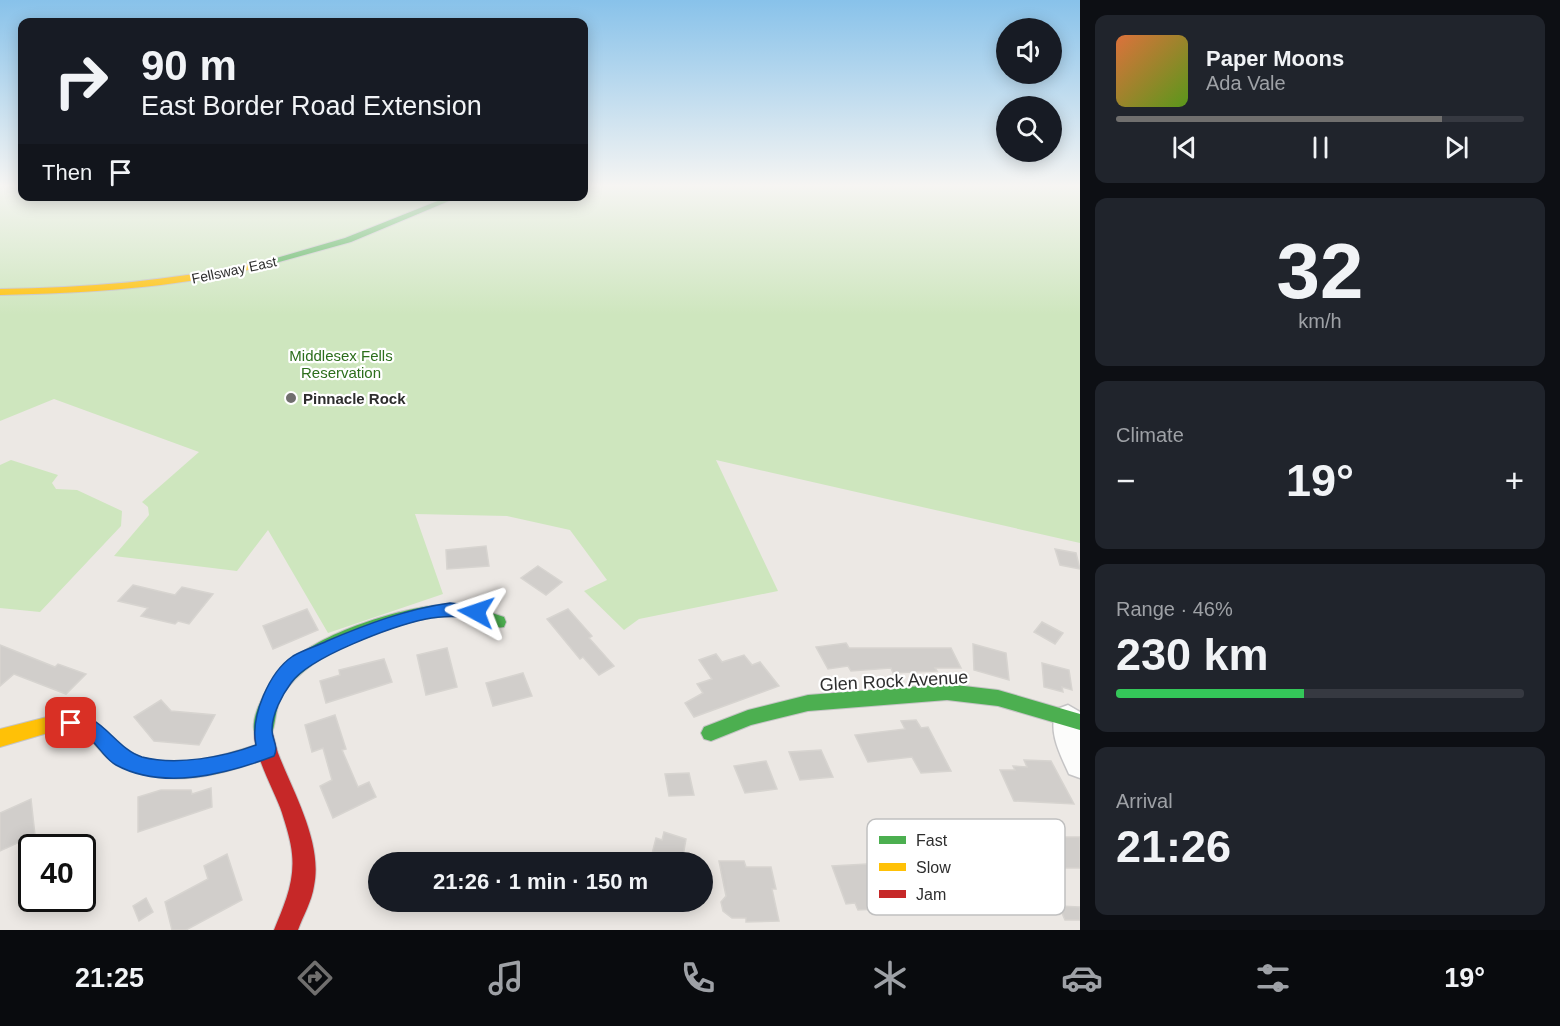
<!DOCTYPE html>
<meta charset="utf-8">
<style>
:root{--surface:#171b24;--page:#20242c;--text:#f1f3f6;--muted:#9ea1a6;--line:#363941;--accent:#706f6e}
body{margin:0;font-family:Helvetica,sans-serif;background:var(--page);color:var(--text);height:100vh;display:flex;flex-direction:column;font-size:22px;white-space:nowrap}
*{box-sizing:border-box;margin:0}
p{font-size:20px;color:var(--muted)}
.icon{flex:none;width:33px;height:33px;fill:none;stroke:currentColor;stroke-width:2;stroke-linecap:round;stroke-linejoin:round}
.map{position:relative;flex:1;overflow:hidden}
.details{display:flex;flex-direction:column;gap:15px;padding:15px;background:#0d0f14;width:480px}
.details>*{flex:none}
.banner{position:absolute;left:18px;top:18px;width:570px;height:183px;border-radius:12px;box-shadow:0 3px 15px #0003;background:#171b24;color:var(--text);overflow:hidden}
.fabs{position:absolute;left:996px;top:18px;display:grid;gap:12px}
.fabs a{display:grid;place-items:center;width:66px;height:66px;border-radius:50%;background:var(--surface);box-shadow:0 3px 15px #0003;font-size:30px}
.speed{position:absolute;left:18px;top:834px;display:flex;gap:12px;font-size:30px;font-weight:700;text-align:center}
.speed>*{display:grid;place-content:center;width:78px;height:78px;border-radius:50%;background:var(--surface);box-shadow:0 3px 15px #0003;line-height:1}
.speed .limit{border:3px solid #111;border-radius:9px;background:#fff;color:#111}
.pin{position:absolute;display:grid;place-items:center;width:51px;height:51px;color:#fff;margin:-26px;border-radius:12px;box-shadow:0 3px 9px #0006}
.me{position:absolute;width:66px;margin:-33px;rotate:275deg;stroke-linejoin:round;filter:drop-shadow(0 0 4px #0008)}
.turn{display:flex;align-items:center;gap:21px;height:126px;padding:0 24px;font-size:27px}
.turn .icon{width:78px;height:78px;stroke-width:2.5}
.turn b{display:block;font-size:42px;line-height:51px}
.then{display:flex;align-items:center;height:57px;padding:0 24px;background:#0003;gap:12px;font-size:22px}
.big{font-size:45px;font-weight:800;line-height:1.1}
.details .card{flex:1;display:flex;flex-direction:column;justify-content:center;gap:9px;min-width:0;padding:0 21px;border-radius:12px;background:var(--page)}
.details .dial{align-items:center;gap:0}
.dial b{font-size:78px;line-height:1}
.song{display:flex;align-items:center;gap:18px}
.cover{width:72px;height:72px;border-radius:9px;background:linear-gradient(135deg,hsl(20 70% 55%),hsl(90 70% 35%))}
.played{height:6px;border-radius:3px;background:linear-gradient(90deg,var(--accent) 80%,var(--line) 80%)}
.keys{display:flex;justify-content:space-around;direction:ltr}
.heat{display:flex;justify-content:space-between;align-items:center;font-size:33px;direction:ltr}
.charge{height:9px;border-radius:4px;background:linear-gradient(90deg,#34c759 46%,var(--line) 0)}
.trip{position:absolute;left:368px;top:852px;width:345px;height:60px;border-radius:30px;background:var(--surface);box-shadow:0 3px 15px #0003;font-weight:800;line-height:60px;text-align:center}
.menu{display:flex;height:96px;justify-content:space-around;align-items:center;background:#090b0e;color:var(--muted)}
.menu .icon{width:42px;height:42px}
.menu .selected{color:var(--accent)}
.menu b{font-size:27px;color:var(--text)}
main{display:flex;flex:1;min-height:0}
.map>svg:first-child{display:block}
</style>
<main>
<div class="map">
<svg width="1080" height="930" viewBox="0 0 1080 930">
<rect width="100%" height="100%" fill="#ece8e4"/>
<g fill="#cee6be">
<path d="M0,185H22V196H584V185H1080V543L716,460L778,591L639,619L624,630L584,591L607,580L570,530L507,516L415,514L443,594L328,633L268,530L237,571L114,556L149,515L148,507L142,502L199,452L54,399L0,421Z"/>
<path d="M11,460L58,475L52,483L56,489L77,490L122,511L121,526L40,612L0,608V465Z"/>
</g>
<g fill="#d1cecb" stroke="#d7d4d0" stroke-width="1.5">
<path d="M486,546L489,566L447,569L446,550Z"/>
<path d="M1055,549L1076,553L1080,569L1060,565Z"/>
<path d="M538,566L562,582L546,595L521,578Z"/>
<path d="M133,585L175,595L182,587L213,594L189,624L178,621L175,624L141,616L148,608L118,601Z"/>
<path d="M307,609L318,630L273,649L263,626Z"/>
<path d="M568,609L592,636L589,638L614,666L599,675L583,657L580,659L547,619Z"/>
<path d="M1042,622L1063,633L1055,644L1034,632Z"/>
<path d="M846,643L849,648H951L961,668H935L937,671L893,673L891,668L851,671L848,666L828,669L816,647Z"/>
<path d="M973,644L1006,653L1009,680L974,670Z"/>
<path d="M0,645L55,667L58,664L86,674L66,694L14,674L0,686Z"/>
<path d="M447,648L457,687L426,695L417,655Z"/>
<path d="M716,654L722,662L744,655L752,665L760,662L779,686L694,717L685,703L703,693L697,684L712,679L699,660Z"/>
<path d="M384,659L392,682L326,703L320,681L340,675L339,670Z"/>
<path d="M1042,663L1069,670L1072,690L1062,687L1063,692L1044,687Z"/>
<path d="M523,673L532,696L493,706L486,683Z"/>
<path d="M161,700L171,711L215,715L199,745L154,741L134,717Z"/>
<path d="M335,715L346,749L342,750L358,787L369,782L376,797L333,818L320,786L332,780L323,748L312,752L305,725Z"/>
<path d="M916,720L921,728L928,727L951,771L921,773L912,757L868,762L855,735L905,729L901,721Z"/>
<path d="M821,750L833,777L800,780L789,752Z"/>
<path d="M1024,760L1051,761L1074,804L1014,801L1000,770H1015L1013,766L1027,767Z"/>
<path d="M766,761L777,789L745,793L734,766Z"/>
<path d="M689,773L694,795L669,796L665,774Z"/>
<path d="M211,788L212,807L138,832V797L161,790H191L192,794Z"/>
<path d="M31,799L35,835L0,851V813Z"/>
<path d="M664,832L686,839L682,862H650L656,838L662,840Z"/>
<path d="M1025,837H1080V868H1056L1052,860H1028L1020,844H1029Z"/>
<path d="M227,854L242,900L186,930H172L165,902L208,879L204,866Z"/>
<path d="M719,861H744L746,867H771L776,889H772L779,921L746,922V918H732L723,911L721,902L726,896Z"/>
<path d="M867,864L882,902H873L876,909L858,910L855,903L846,904L832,866Z"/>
<path d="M146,898L153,912L139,921L133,906Z"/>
<path d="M1059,906L1080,907V920H1065Z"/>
</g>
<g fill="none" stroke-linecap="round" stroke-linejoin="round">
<defs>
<path id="street" d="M1068,705L1080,712V778L1069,774C1060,754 1047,730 1057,709Z"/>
<g id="fast">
<path d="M450,196H461L351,242L254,269L249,266L345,238Z"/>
<path d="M445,604L471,606L504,617L506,622L504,627C494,630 468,616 451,616C399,618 312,650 283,694C274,708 277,724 270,738L263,740L256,738C251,728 255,713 260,703C265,691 271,681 280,671C314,634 395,609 445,604Z"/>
<path d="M947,684L998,690L1080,714V730L998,706L947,700L808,711L751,725L711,741L704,739L701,733L704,727L748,710L808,695Z"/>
</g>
<g id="slow">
<path d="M254,263L257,264V268C173,288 87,293 0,295V289C86,288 170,281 254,263Z"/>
<path d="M71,714C101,718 103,732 124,748C162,776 227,755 267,741L274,744L277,750L274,756C223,775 166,792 114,763C101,755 94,740 81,732H51L0,747V729L51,716Z"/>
</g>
<path id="jam" d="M263,724L270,726C274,735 275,744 278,753C293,792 323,843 314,886C312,901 303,916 298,930H274C284,905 295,882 292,854C291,841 286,826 282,813C276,793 247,744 256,726Z"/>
</defs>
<use href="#street" stroke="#c5c4c5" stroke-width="3"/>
<use href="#fast" stroke="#c5c4c5" stroke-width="2"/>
<use href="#slow" stroke="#c5c4c5" stroke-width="2"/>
<use href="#jam" stroke="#c5c4c5" stroke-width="2"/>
<use href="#street" fill="#fcfcfb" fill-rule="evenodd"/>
<use href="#fast" fill="#4caf50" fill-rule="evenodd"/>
<use href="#slow" fill="#ffc107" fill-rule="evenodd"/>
<use href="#jam" fill="#c62828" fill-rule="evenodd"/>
</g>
<linearGradient id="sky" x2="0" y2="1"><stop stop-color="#88c2ea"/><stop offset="0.59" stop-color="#f6f5f3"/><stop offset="1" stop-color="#f6f5f3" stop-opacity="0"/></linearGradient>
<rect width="1080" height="315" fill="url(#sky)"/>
<path fill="#1a73e8" stroke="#114b97" stroke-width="1.5" d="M450,603L476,606L484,612L476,618C459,616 443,615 426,619C393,626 309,657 291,683C282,695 272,714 272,730C272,740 279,746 274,756C227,774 164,791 116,765C103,758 96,740 83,734C77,731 70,731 65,729L62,723L65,717C98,705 114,749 142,757C177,766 224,757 256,745C250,717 269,672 293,656C303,650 317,646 327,641C367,624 407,609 450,603Z"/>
<circle fill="#706f6e" stroke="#fff" stroke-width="2" cx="291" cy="398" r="6"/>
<g text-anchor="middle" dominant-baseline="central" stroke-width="4.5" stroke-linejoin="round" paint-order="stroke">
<g font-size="14" fill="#2e2e2e" stroke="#fff">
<text transform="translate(234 270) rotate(-12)">Fellsway East</text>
</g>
<g font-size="15" fill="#2c6e1b" stroke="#fff">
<text x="341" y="355">Middlesex Fells<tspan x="341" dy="17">Reservation</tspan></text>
</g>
<g font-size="15" font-weight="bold" fill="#2e2e2e" stroke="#fff" text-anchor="start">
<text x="303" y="398">Pinnacle Rock</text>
</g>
<g font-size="18" fill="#2e2e2e" stroke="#fff">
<text transform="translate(894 681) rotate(-3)">Glen Rock Avenue</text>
</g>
</g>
<rect x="867" y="819" width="198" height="96" rx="9" fill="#fff" stroke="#c0c0c0" stroke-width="1.5"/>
<rect x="879" y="836" width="27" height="8" fill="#4caf50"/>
<rect x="879" y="863" width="27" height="8" fill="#ffc107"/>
<rect x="879" y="890" width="27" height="8" fill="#c62828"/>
<g font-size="16" fill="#2e2e2e">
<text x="916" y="846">Fast</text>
<text x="916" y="873">Slow</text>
<text x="916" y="900">Jam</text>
</g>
</svg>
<div class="fabs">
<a><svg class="icon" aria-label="sound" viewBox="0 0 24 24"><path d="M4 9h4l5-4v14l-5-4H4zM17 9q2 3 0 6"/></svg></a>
<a><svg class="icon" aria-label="search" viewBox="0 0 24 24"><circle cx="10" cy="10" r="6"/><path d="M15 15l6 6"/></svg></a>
</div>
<div class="speed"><div class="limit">40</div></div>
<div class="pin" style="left:71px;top:723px;background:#d93025"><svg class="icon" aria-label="arrive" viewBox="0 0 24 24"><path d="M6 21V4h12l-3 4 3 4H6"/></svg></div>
<svg class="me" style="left:476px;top:612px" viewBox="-20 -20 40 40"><path d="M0-17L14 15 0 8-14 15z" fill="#1a73e8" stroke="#fff" stroke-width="4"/></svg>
<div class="trip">21:26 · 1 min · 150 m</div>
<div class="banner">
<div class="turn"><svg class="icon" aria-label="right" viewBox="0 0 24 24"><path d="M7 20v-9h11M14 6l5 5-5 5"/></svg><div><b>90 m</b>East Border Road Extension</div></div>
<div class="then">Then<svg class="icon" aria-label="arrive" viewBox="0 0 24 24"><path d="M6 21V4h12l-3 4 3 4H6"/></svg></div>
</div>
</div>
<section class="details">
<div class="card">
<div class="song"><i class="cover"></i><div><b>Paper Moons</b><p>Ada Vale</p></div></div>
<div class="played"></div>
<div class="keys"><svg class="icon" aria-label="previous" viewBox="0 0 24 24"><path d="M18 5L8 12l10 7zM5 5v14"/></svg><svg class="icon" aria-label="pause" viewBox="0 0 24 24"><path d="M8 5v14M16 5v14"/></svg><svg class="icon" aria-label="next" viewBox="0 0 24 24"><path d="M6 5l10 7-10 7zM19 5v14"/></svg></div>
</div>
<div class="card dial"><b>32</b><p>km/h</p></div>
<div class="card"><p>Climate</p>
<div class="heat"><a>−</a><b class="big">19°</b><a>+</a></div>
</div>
<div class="card"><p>Range · 46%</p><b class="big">230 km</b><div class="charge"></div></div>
<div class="card"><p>Arrival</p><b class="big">21:26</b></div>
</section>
</main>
<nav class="menu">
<b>21:25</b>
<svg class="icon selected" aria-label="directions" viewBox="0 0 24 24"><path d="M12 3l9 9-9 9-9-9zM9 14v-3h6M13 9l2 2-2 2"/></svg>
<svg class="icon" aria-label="music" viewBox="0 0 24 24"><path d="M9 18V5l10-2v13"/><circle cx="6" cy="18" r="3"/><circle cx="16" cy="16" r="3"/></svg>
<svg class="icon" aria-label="phone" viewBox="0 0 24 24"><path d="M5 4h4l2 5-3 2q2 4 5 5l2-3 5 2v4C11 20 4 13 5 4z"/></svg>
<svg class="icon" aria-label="climate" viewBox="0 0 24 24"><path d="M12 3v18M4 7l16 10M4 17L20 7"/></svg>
<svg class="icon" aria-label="car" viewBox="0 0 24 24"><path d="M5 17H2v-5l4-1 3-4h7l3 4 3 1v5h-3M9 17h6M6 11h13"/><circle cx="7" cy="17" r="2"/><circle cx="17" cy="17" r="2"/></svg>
<svg class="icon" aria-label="filters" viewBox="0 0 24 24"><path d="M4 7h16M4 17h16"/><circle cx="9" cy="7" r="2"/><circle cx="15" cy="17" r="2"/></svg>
<b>19°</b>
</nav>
